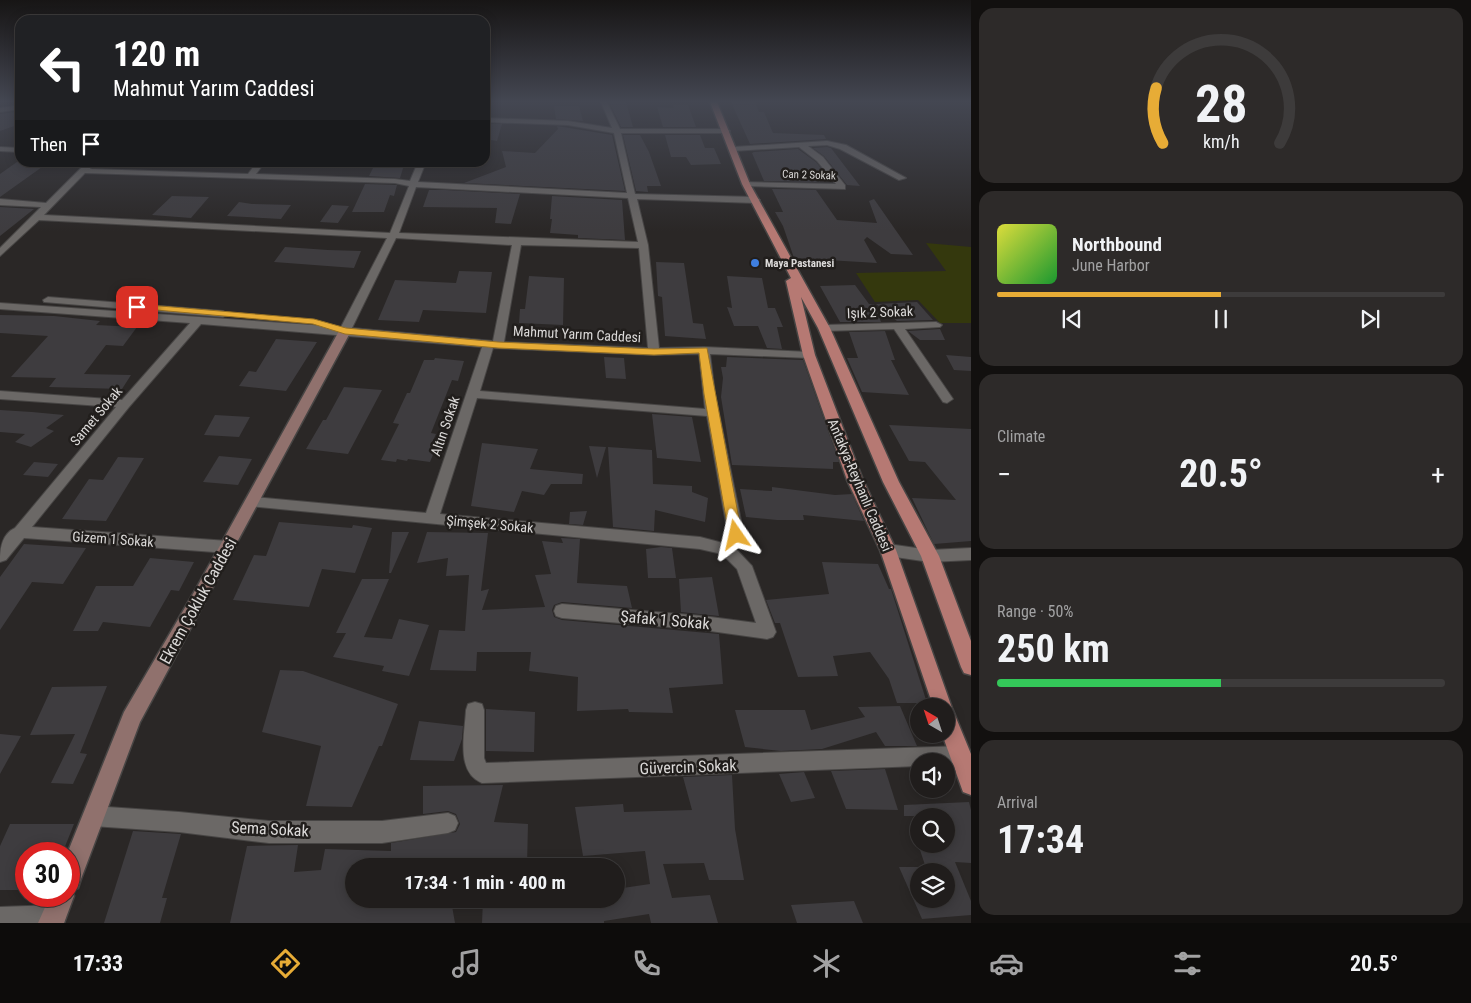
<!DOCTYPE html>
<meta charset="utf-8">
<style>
:root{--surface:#201d1c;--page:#2d2a29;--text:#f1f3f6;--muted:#a2a2a3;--line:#3d3b3b;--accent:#e7ac36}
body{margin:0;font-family:"Roboto Condensed",sans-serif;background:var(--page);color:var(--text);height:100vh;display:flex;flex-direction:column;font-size:19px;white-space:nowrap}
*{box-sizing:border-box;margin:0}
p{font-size:16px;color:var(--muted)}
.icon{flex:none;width:28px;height:28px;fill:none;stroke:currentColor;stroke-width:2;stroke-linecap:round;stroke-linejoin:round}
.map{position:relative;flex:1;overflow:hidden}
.details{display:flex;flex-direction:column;gap:8px;padding:8px;background:#12100f;width:500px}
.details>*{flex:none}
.banner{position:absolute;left:15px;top:15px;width:475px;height:152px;border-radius:15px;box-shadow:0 2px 12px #0003,0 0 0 1px var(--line);background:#202124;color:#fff;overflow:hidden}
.needle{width:32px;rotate:321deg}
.fabs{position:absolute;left:910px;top:698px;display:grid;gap:10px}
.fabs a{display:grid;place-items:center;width:45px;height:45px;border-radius:50%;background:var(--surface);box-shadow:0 2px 12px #0003,0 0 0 1px var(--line);font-size:25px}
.speed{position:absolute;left:15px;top:842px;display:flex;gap:10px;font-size:25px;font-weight:700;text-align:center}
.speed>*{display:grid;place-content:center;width:65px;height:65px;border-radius:50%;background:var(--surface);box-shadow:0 2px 12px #0003,0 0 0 1px var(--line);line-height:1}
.speed .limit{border:8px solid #d22;background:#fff;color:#111}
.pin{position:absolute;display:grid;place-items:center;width:42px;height:42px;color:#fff;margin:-21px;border-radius:10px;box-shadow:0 2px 8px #0006}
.me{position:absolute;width:55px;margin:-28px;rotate:349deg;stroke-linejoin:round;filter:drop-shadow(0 0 4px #0008)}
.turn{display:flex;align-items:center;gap:18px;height:105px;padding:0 15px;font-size:22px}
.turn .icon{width:65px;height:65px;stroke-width:2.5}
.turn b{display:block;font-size:35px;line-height:42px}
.then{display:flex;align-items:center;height:48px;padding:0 15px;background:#0003;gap:10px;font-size:19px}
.big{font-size:38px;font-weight:700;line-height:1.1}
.details .widget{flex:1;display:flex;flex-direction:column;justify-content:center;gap:8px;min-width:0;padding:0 18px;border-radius:15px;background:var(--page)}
.details .dial{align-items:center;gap:0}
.dial svg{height:130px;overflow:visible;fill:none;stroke:var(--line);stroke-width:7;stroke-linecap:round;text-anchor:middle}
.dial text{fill:var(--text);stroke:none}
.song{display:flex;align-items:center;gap:15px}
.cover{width:60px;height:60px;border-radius:8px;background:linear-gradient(135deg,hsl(60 70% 55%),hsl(130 70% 35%))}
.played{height:5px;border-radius:2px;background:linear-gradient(90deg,var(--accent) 50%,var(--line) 50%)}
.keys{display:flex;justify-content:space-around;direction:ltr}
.heat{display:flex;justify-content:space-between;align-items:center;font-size:28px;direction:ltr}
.charge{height:8px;border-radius:4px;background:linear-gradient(90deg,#34c759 50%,var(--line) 0)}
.trip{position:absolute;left:345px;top:858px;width:280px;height:50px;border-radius:25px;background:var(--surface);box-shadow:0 2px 12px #0003,0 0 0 1px var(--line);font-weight:700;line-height:50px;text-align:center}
.dock{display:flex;height:80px;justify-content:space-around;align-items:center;background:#0d0c0b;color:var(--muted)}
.dock .icon{width:35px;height:35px}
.dock .current{color:var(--accent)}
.dock b{font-size:22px;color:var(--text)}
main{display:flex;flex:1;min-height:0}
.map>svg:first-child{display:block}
</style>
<main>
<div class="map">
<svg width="971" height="923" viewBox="0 0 971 923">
<rect width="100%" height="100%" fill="#2a2726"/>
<path fill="#34380d" d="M926,243L971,247V323H940L918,300L875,302L856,273L946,271Z"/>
<g fill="#3e3c3f">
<path d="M609,102H626L633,127H621Z"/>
<path d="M731,102H755L759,112H764L773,133L824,135L826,139L750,144Z"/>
<path d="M673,105H688L696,127H663L657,107L674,108Z"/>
<path d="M554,106H579L583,121L556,119Z"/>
<path d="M15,112L20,124L0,131V114Z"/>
<path d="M485,124H502L497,141L485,139Z"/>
<path d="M557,126L612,135L625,191L464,183L506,167L502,151L535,153L558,129Z"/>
<path d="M623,135H640L649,152L661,186H647L648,192L636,191Z"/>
<path d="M665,135H700L705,148H714L721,164L691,165L686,157H671Z"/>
<path d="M827,147L831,148L860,186L847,185L824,156L813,148Z"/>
<path d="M798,149L816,162L832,182L764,181L752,153L754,152Z"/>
<path d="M17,162H49L0,197V174Z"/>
<path d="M376,162H405L400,178L369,176Z"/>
<path d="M365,184L397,185L394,196L390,195L384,212H352Z"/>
<path d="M772,189L832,190H816L837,220L877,223L869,201L874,199L913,255L891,254L867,237L864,240L877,263L794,258L783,226L775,212H783Z"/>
<path d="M429,190H445L520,194L511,224L495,223L497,208L423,207Z"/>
<path d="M172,196L209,197L191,218L152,215Z"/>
<path d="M552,196L622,200L625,240L578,238V235L550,233L552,219H550Z"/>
<path d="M239,202L252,204L291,205L281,219L227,216Z"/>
<path d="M332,205L349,206L338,223L320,222Z"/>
<path d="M0,207L34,209L0,236Z"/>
<path d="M285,247L328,250L361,251L354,268L274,262Z"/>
<path d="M656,262L684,263L693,323L703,324L706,339L665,336L662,297L658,296Z"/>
<path d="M459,271L492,272L486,313L423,310L419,322L378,320L395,280L456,283Z"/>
<path d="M529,276L564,278L563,325L519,323L520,309H525Z"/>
<path d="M727,276L762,278L768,308H775L783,327H777L782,349L767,348L758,326H734L727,307L732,308Z"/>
<path d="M855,285L869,304H874L881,322H840L820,286Z"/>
<path d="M917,302L933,320L897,321L876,304Z"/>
<path d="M0,315L54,316L100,321L96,325L137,327L123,346L106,345L84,374L131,375L122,389L49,387L56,378L11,377L48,336L0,333Z"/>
<path d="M940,329L945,340H920L908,331Z"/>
<path d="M885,331L895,360H891L909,395L862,392L847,358H858L849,332Z"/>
<path d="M276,339L317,342L286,391L239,386L249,371L256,372Z"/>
<path d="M946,355L971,357V371L954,370Z"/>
<path d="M604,357L624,358L626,379L606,378Z"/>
<path d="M727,357L803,360L839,462H833V469L732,465L721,397L723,378L721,367H726Z"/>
<path d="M435,358L464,361L458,381L452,380L431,433L436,434L431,445H437L430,462L408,459L407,461L397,459L396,462L381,460L399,424L393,423L407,393H410L424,360H434Z"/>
<path d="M344,387L382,390L348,454L306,449L323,420H326Z"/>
<path d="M0,410L32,412L64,415L46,428L54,431L31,447L15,442L25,434L0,432Z"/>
<path d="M652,414L692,417L701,462L657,458Z"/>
<path d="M215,415L250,417L239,437L204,435Z"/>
<path d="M889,425L971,429V541L934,544L912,498L956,500L925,462L909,461Z"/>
<path d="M482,443L538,449L530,469L583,474L582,484H551L544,495L522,491L514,512L471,506Z"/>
<path d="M589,446L606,447L597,478Z"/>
<path d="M608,447L652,450L653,484L692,486V492L708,498L705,522L655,510L654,531L613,527Z"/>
<path d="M219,456L252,459L238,485L203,482Z"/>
<path d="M118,457L144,458L106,521L62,519L89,479L103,480Z"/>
<path d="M34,462L58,464L48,477L23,475Z"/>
<path d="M772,487L835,495L852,494L864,521L803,515L804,520H777L746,517L740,489L772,491Z"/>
<path d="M587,511L583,525L569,524L570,512Z"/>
<path d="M279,522L352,528L353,525L372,528L355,573L322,569L309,607L233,600L254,555L266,556Z"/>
<path d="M392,532H409L391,573H389Z"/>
<path d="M427,532L488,533L481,591L489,589L482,610L545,607L535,575L551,574L542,541L563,543L561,538L580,539L577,583L627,586L632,608L562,602L554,605L552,610L554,617L562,620L719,634L723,684L669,688L673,713L629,712L628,709L577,711L578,677L529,671L531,652H477L476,671L430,670L439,630L465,631L469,575L446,576L448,558L417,563Z"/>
<path d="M24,544L86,548L63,584L32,582L0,630V577Z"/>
<path d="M661,547L672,548L676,578H648L646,549Z"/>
<path d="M150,558L194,562L179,591L171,590L150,627L103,622L98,631H73L96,586H133Z"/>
<path d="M822,562L878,564L889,589H891L927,703H897L889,679L870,652L833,656L838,676L798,677L780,623H775L766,600L829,594Z"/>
<path d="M712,577L719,616L681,612L679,579Z"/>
<path d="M362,579H389L364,637L392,639L399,619L429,625L409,676L382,671L384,666L333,657L346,633H336Z"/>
<path d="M280,670L303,671L398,704L382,746H379L352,807L306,806L321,746L262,732Z"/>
<path d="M107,686L80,753L87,754L73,784L51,783L75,734L30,735L52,687Z"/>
<path d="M900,706L917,746H885L876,732L822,749L781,751L745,747L735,710H805L811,730L865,717L858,707Z"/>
<path d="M486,709L535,712L534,752L486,751Z"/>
<path d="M419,721L463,726L462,739L454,761L410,760Z"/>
<path d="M0,734L21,736L0,774Z"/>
<path d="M885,769L898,810L846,809L831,771Z"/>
<path d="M804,772L815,798L791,802L779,774Z"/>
<path d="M732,775L735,829L744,880H709L704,863L663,864L672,898L710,895L718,923H651L649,914L604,921V923H482L483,899H616V889L650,884L645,851L583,856L575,807L623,804L624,812L692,810L683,777Z"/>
<path d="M503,785L494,822L528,824L527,866H354V899H379L378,906H452L455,923H230L247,846L298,845L294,872L321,870L325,849L391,851V843L456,832L460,824L456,814L448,811L423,814V786Z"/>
<path d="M969,802L971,810V863L955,862L971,901V915L922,919L899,867H919V899H946V871H927L918,844H946V816H904V805Z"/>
<path d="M10,824H74L62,854H26V890H0V846Z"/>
<path d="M133,831L181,834L162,898H167L160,923H104Z"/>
<path d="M854,901L863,923H797L791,905Z"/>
</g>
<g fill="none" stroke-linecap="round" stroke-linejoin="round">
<defs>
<g id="street">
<path d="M601,102H607L620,129H726L730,131L726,133H621L635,194L756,197L760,200L756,203L637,199L648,245L659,348L704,347L809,352L815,355L809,358L710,354L715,394L744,535L736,549L752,566L776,632L773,637L767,639L703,630L562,618L556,616L554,611L556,606L562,604L703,616L756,623L737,569L722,554L700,549L248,506L246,502L248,498L253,497L426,513L482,347L201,324L129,407L32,527L228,541L233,543L236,547L233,551L228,553L24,538L6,560L0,562C0,548 2,534 15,528L116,407L0,399V391L122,400L190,323L0,309V303L341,327L387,238L39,220L0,256V248L41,207L0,205V199L46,203L87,162L94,164L90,169L248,174L257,162H265L256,174L395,179L410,181L418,162H426L418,182L627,193L614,133L568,125L485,122V118L568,121L612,128ZM85,173L395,183L409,186L390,233L44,215ZM416,187L628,198L638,242L399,233ZM396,238L512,245L493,341L352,328ZM521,245L639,248L648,348L504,342ZM493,348L654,355L699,354L705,409L480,391ZM477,398L707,416L728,535L723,543L700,537L440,514Z"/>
<path d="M20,105V109L0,112V108Z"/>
<path d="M827,141L846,145L906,178L899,180L840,149L827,145L808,146L823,157L845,185V189L746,186H743V182L836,184L817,161L799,147L733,151L729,149L733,147Z"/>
<path d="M0,147L20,148V152L0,151Z"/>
<path d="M48,297L223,311L228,314L223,317L44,302L43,300Z"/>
<path d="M936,322L942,325L940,327L905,329L953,399L947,403L943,402L894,329L824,331L818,328L824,325Z"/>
<path d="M888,544L930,550L971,548V560L930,562L888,556L883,554L880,550L883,546Z"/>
<path d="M475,702L482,704L484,710V758L486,763L961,746L968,749L971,755L968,761L946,765V761H919V766L482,783C455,772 465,733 466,710L468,704Z"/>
<path d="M93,806L179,812L269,821H382L448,813L455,816L458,823L455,830L448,833L382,843H269L179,832L93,826L86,823L83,816L86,809Z"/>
<path d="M55,905L63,908L66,916L64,923H0V907Z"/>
</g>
<path id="secondary" d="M345,327L351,331L140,722L81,879L78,888L72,890L74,896L64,923H38L50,896H69L67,854L124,712L197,587L339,331Z"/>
<path id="primary" d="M710,102H717L750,184L830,328L899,482L939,556L971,641V675L964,673L961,667L921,556L883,482L818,328L801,297L815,355L863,480L896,550L952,708L971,754V795L963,792L942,734H946V706H933L880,550L847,480L803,355L786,281L791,278L742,184Z"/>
</defs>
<use href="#street" stroke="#474544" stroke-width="2"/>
<use href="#secondary" stroke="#474544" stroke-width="3"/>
<use href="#primary" stroke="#474544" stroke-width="3"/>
<use href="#street" fill="#6b6866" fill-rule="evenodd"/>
<use href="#secondary" fill="#90716d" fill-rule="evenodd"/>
<use href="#primary" fill="#b67973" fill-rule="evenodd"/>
</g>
<linearGradient id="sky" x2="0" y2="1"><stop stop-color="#171515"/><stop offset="0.44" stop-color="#444752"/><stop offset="1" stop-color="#444752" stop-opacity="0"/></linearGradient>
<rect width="971" height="231" fill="url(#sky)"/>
<path fill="#e7ac36" stroke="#967023" d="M137,304L314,319L346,328L498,342L654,349L707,348L742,535L736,540L729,535L704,394L699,353L654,355L498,348L345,334L313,324L134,308L133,307Z"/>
<circle fill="#3f7fe0" stroke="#211e1c" stroke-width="2" cx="755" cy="263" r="5"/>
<g text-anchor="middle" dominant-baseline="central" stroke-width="5" stroke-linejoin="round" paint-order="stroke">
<g font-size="11" fill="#dcdad9" stroke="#211e1c">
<text transform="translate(809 175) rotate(2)">Can 2 Sokak</text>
</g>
<g font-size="11" font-weight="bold" fill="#dcdad9" stroke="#211e1c" text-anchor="start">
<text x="765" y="263">Maya Pastanesi</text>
</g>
<g font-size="14" fill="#dcdad9" stroke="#211e1c">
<text transform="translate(880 312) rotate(-2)">Işık 2 Sokak</text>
<text transform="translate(577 334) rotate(3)">Mahmut Yarım Caddesi</text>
<text transform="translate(96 416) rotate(-50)">Samet Sokak</text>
<text transform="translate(445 426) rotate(-71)">Altın Sokak</text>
<text transform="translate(860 485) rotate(67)">Antakya-Reyhanlı Caddesi</text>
<text transform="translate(490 524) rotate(5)">Şimşek 2 Sokak</text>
<text transform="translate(113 539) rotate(4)">Gizem 1 Sokak</text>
</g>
<g font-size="16" fill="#dcdad9" stroke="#211e1c">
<text transform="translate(198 601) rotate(-61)">Ekrem Çokluk Caddesi</text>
<text transform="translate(665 620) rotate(5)">Şafak 1 Sokak</text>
<text transform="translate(688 767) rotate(-2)">Güvercin Sokak</text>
<text transform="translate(270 829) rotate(3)">Sema Sokak</text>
</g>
</g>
</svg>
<div class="fabs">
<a><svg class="needle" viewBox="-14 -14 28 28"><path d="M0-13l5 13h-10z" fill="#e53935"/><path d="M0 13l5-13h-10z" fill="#a2a2a3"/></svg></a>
<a><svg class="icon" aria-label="sound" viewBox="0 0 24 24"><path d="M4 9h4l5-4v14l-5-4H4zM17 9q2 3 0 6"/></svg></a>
<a><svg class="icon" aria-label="search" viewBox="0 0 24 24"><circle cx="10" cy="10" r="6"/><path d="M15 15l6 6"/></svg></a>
<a><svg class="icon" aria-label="layers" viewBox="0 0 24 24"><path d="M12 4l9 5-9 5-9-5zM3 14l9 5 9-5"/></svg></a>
</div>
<div class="speed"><div class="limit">30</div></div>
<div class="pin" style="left:137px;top:307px;background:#d93025"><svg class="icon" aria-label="arrive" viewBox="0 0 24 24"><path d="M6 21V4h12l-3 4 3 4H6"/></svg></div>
<svg class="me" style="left:736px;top:535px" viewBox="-20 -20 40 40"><path d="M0-17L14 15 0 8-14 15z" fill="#e7ac36" stroke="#fff" stroke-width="4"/></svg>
<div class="trip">17:34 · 1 min · 400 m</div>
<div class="banner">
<div class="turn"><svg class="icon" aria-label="left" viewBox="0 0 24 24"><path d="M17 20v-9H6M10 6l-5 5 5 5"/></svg><div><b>120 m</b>Mahmut Yarım Caddesi</div></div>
<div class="then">Then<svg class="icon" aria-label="arrive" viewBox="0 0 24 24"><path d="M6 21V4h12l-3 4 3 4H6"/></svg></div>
</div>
</div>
<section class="details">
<div class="widget dial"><svg viewBox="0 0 100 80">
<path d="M14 69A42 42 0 1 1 86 69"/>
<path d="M14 69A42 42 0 0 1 10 35" stroke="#e7ac36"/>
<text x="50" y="56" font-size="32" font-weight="700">28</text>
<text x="50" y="72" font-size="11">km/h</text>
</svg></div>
<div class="widget">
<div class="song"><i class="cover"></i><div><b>Northbound</b><p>June Harbor</p></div></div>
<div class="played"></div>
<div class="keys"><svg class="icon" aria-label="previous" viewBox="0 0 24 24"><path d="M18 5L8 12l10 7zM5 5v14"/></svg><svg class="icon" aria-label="pause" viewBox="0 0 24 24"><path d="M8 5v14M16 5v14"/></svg><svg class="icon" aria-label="next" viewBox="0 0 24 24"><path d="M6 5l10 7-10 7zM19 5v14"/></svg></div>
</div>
<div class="widget"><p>Climate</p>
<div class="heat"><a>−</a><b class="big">20.5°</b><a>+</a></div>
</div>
<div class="widget"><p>Range · 50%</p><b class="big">250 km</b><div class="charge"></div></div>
<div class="widget"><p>Arrival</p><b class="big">17:34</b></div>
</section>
</main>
<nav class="dock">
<b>17:33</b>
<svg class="icon current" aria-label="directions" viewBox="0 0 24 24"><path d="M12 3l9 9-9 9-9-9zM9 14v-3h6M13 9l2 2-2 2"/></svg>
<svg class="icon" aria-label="music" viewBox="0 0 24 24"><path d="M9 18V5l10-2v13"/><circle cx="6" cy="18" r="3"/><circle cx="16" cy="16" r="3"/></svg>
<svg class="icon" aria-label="phone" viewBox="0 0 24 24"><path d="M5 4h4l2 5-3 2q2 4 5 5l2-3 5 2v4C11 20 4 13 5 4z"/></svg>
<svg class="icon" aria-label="climate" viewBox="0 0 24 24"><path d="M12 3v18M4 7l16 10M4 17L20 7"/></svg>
<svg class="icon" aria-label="car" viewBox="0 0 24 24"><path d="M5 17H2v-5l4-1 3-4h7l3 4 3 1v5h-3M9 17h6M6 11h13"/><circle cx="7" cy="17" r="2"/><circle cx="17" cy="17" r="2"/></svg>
<svg class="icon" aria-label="filters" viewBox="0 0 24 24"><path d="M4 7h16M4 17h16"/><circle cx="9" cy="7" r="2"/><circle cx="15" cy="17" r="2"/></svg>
<b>20.5°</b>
</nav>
